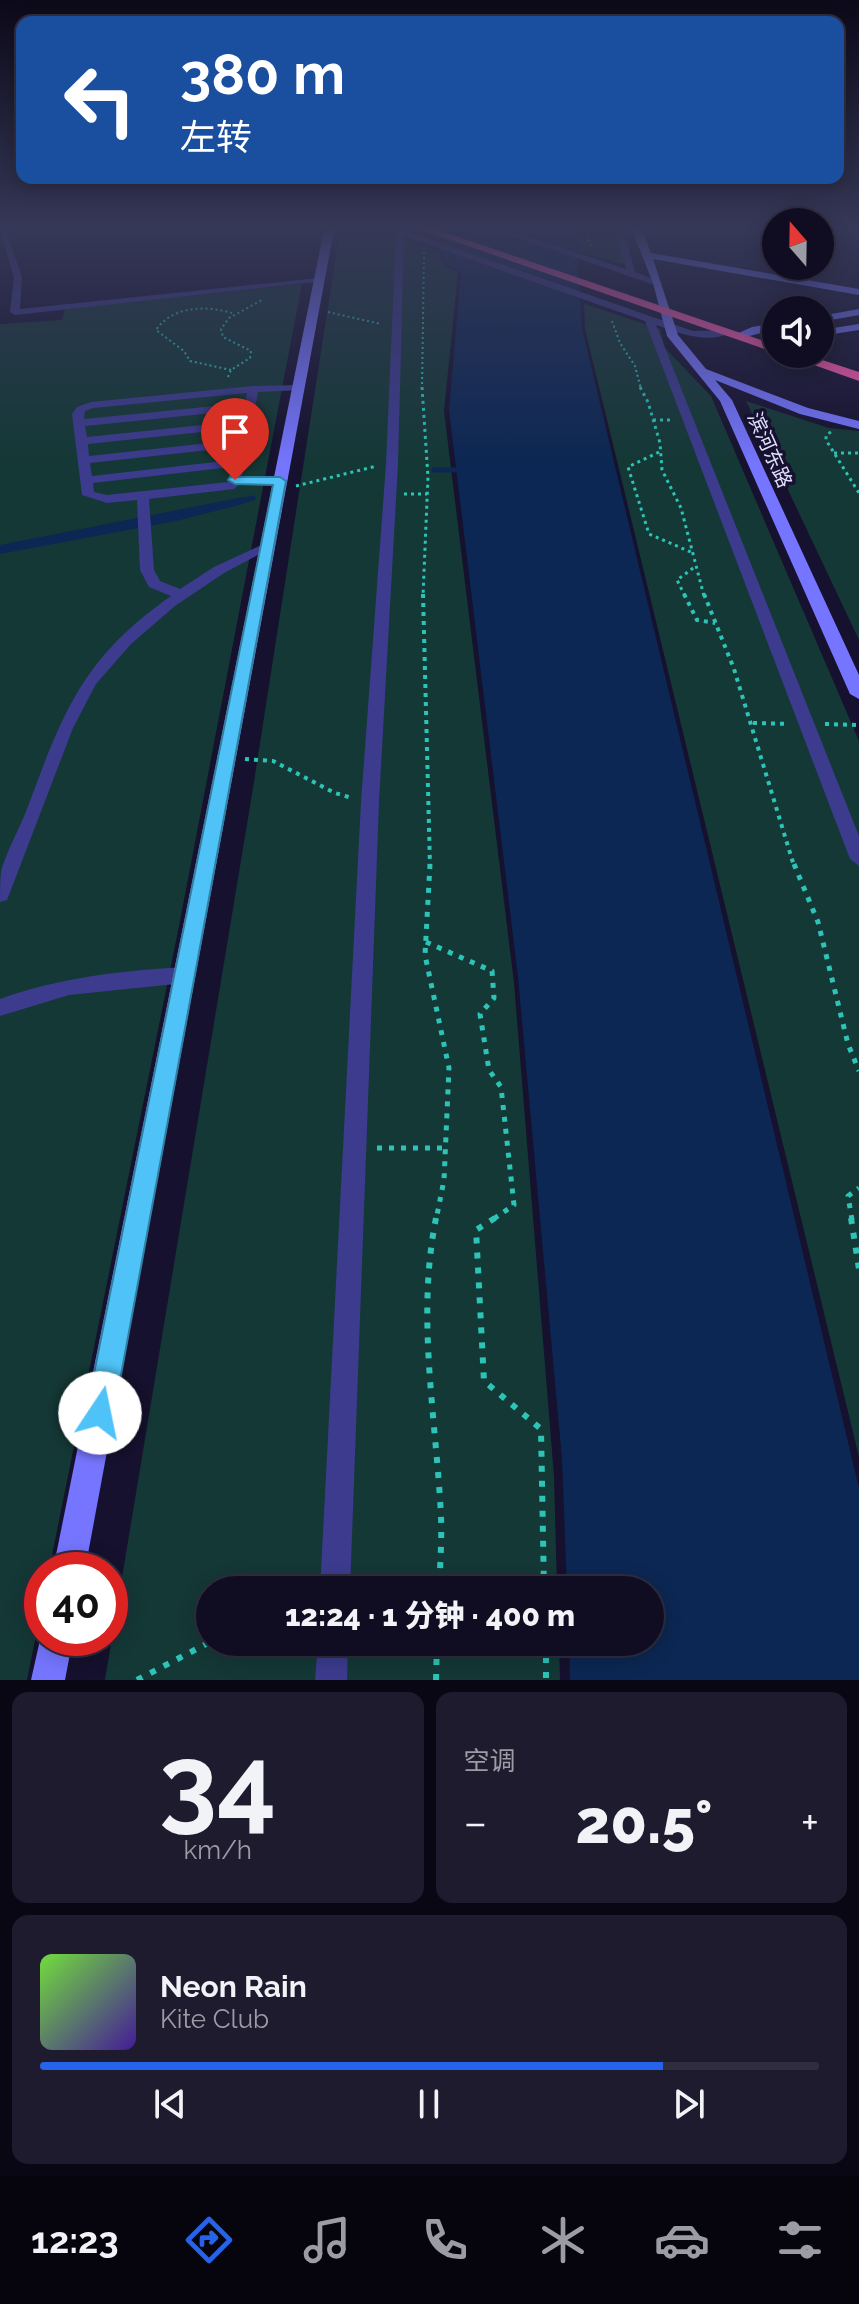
<!DOCTYPE html>
<html lang="zh">
<meta charset="utf-8">
<style>
:root{--surface:#100d22;--page:#1e1b2f;--text:#f1f3f6;--muted:#9c9ca5;--line:#302d40;--accent:#2563eb}
body{margin:0;font-family:Raleway,"Noto Sans SC",sans-serif;background:var(--page);color:var(--text);height:100vh;display:flex;flex-direction:column;font-size:30px;white-space:nowrap}
*{box-sizing:border-box;margin:0}
p{font-size:26px;color:var(--muted)}
.icon{flex:none;width:44px;height:44px;fill:none;stroke:currentColor;stroke-width:2;stroke-linecap:round;stroke-linejoin:round}
.map{position:relative;height:1680px;overflow:hidden}
.panel{display:flex;flex-direction:column;gap:12px;padding:12px;background:#090713;flex:1}
.panel>*{flex:none}
.hud{position:absolute;left:16px;top:16px;width:828px;height:168px;border-radius:16px;box-shadow:0 4px 20px #0003,0 0 0 2px var(--line);background:#1a4fa0;color:#fff;overflow:hidden}
.needle{width:52px;rotate:340deg}
.buttons{position:absolute;left:762px;top:208px;display:grid;gap:16px}
.buttons a{display:grid;place-items:center;width:72px;height:72px;border-radius:50%;background:var(--surface);box-shadow:0 4px 20px #0003,0 0 0 2px var(--line);font-size:40px}
.speed{position:absolute;left:24px;top:1552px;display:flex;gap:16px;font-size:40px;font-weight:700;text-align:center}
.speed>*{display:grid;place-content:center;width:104px;height:104px;border-radius:50%;background:var(--surface);box-shadow:0 4px 20px #0003,0 0 0 2px var(--line);line-height:1}
.speed .limit{border:12px solid #d22;background:#fff;color:#111}
.pin{position:absolute;display:grid;place-items:center;width:68px;height:68px;color:#fff;margin:-82px -34px;border-radius:50% 50% 50% 0;rotate:-45deg;box-shadow:0 0 8px #0007}
.pin .icon{rotate:45deg}
.me{position:absolute;width:88px;margin:-44px;rotate:11deg;stroke-linejoin:round;filter:drop-shadow(0 0 6px #0008)}
.turn{display:flex;align-items:center;gap:28px;height:168px;padding:0 32px;font-size:36px}
.turn .icon{width:104px;height:104px;stroke-width:2.5}
.turn b{display:block;font-size:56px;line-height:68px}
.big{font-size:60px;font-weight:800;line-height:1.1}
.panel .tile{flex:1;display:flex;flex-direction:column;justify-content:center;gap:12px;min-width:0;padding:0 28px;border-radius:16px;background:var(--page)}
.panel .dial{align-items:center;gap:0}
.dial b{font-size:104px;line-height:1}
.song{display:flex;align-items:center;gap:24px}
.cover{width:96px;height:96px;border-radius:12px;background:linear-gradient(135deg,hsl(100 70% 55%),hsl(260 70% 35%))}
.played{height:8px;border-radius:4px;background:linear-gradient(90deg,var(--accent) 80%,var(--line) 80%)}
.keys{display:flex;justify-content:space-around;direction:ltr}
.heat{display:flex;justify-content:space-between;align-items:center;font-size:44px;direction:ltr}
.panel .tiles{flex:1;display:grid;gap:12px;grid-template-columns:1fr 1fr}
.tile:last-child{grid-column:span 2}
.trip{position:absolute;left:196px;top:1576px;width:468px;height:80px;border-radius:40px;background:var(--surface);box-shadow:0 4px 20px #0003,0 0 0 2px var(--line);font-weight:800;line-height:80px;text-align:center}
.tabs{display:flex;height:128px;justify-content:space-around;align-items:center;background:#06050e;color:var(--muted)}
.tabs .icon{width:56px;height:56px}
.tabs .selected{color:var(--accent)}
.tabs b{font-size:36px;color:var(--text)}
.map>svg:first-child{display:block}
</style>
<div class="map">
<svg width="859" height="1680" viewBox="0 0 859 1680">
<rect width="100%" height="100%" fill="#15112e"/>
<g fill="#143836">
<path d="M340,230H378L439,251L444,265L458,273L444,411L514,983L554,1476L557,1590H210V1642H559L560,1680H105L253,788Z"/>
<path d="M575,230H626L629,237L619,238L627,265L579,252Z"/>
<path d="M302,284L179,926L49,1570H42V1605L27,1680H0V324L62,320L65,309Z"/>
<path d="M584,304L660,329L665,348L711,396L859,741V1457L585,329Z"/>
<path d="M746,401L829,428L859,431V640Z"/>
</g>
<g fill="#0c2753">
<path d="M446,230L576,232L582,328L859,1488V1680H570L569,1642H650V1590H567L562,1459L518,977L449,410L461,273C436,260 442,255 446,230Z"/>
<path d="M243,497V504L176,521L0,554V545Z"/>
</g>
<g fill="none" stroke-linecap="round" stroke-linejoin="round">
<g stroke="#0c2753" stroke-width="5">
<path d="M434,470H464"/>
<path d="M237,502L253,498"/>
</g>
<g stroke="#2dc4b7" stroke-width="2" stroke-dasharray="2 3" stroke-linecap="butt">
<path d="M586,230L591,247"/>
<path d="M328,312L381,324"/>
<path d="M612,321L620,343L635,366L641,389"/>
<path d="M231,370L190,361L184,351L156,330C173,305 208,305 235,314"/>
<path d="M228,377L231,370L250,358L251,351L223,337L221,329L229,318L262,300"/>
<path d="M422,389L424,252"/>
</g>
<g stroke="#2dc4b7" stroke-width="3" stroke-dasharray="3 4" stroke-linecap="butt">
<path d="M422,387L428,477L423,596"/>
<path d="M640,387L648,402L660,443L662,470L681,508L704,596"/>
<path d="M653,420H672"/>
<path d="M831,432L826,435V440L859,493"/>
<path d="M659,452L628,467L649,534L693,553"/>
<path d="M834,453H859"/>
<path d="M296,486L377,466"/>
<path d="M404,494H427"/>
<path d="M685,596L677,580L696,566"/>
</g>
<g stroke="#2dc4b7" stroke-width="4" stroke-dasharray="4 5" stroke-linecap="butt">
<path d="M423,594L430,866"/>
<path d="M684,594L697,620L715,623"/>
<path d="M704,594L734,669L794,866"/>
<path d="M753,723L789,724"/>
<path d="M825,724L859,725"/>
<path d="M245,759L273,761L335,793L352,798"/>
</g>
<g stroke="#2dc4b7" stroke-width="5" stroke-dasharray="5 7" stroke-linecap="butt">
<path d="M430,864L425,955L449,1068L444,1180L436,1220"/>
<path d="M794,864L818,922L848,1044L859,1071"/>
<path d="M426,942L492,971L494,998L480,1014L489,1070L501,1087L514,1205L492,1220"/>
<path d="M377,1148H447"/>
<path d="M852,1220L848,1196L859,1188"/>
</g>
<g stroke="#2dc4b7" stroke-width="6" stroke-dasharray="6 9" stroke-linecap="butt">
<path d="M436,1218C416,1317 436,1416 441,1516C442,1541 440,1566 439,1590"/>
<path d="M495,1218L476,1230L484,1381L541,1429L544,1590"/>
<path d="M851,1218L859,1269"/>
<path d="M546,1642V1680"/>
<path d="M137,1680L210,1642"/>
<path d="M436,1680L437,1642"/>
</g>
<g fill="#3c3b8e" fill-rule="evenodd">
<path d="M0,230H6L22,277L20,309L319,278L324,281L15,315L10,312L14,277Z"/>
<path d="M391,230H403L693,331L729,330L731,332C709,345 679,333 656,325L859,836V866L850,859L645,321L404,236L398,464L379,802L350,1590H320L361,802L386,464L396,233Z"/>
<path d="M495,230H508L626,269L619,242L610,230H618L627,242L635,272L663,283L655,285Z"/>
<path d="M298,385L302,386V390L258,392L242,476L280,477L286,481L284,484H240L234,489L149,499L154,570L160,581L180,589L214,567L268,542L275,546L224,573L175,606L131,644L96,684L73,728L9,895L7,900L0,902C0,892 0,881 1,871C7,850 19,830 27,809C63,713 82,658 171,596L149,587L140,570L137,500L107,503L82,495L72,414L77,407L91,402L253,386ZM247,393L245,403L84,419L85,411L93,408ZM243,410L241,421L87,437L85,426ZM240,428L237,440L89,456L88,444ZM236,447L233,460L92,476L90,463ZM231,467L228,482L107,495L94,492L93,483Z"/>
<path d="M185,967L192,969L195,975L192,981L185,983L69,995L0,1016V999C61,977 121,971 185,967Z"/>
<path d="M318,1642H348L347,1680H315Z"/>
</g>
<g fill="#7575ff" fill-rule="evenodd">
<path d="M324,230H334L85,1570H53Z"/>
<path d="M632,230H642L651,253L859,289V295L653,259L678,335L706,369L808,408L859,421V429L800,414L715,380L732,400L859,675V699L850,694L720,401L667,336L653,283Z"/>
<path d="M859,309V315L820,322V316Z"/>
<path d="M776,323V329L738,339L732,336L752,327Z"/>
<path d="M859,324V330L820,336V330Z"/>
<path d="M42,1631V1638H73L65,1680H31Z"/>
</g>
<g fill="#ff59ad" fill-rule="evenodd">
<path d="M422,230H438L776,345V353Z"/>
<path d="M783,354H804L859,372V381Z"/>
</g>
</g>
<linearGradient id="sky" x2="0" y2="1"><stop stop-color="#0c0919"/><stop offset="0.49" stop-color="#353857"/><stop offset="1" stop-color="#353857" stop-opacity="0"/></linearGradient>
<rect width="859" height="465" fill="url(#sky)"/>
<path fill="#4fc3f7" stroke="#337fa1" stroke-width="2" d="M230,477H280L286,481L114,1413L110,1423L100,1427L90,1423L86,1413L273,485L235,484L228,480Z"/>
<g text-anchor="middle" dominant-baseline="central" stroke-width="7" stroke-linejoin="round" paint-order="stroke">
<g font-size="20" fill="#e1deff" stroke="#15112e">
<text transform="translate(770 450) rotate(66)">滨河东路</text>
</g>
</g>
</svg>
<div class="buttons">
<a><svg class="needle" viewBox="-14 -14 28 28"><path d="M0-13l5 13h-10z" fill="#e53935"/><path d="M0 13l5-13h-10z" fill="#9c9ca5"/></svg></a>
<a><svg class="icon" aria-label="sound" viewBox="0 0 24 24"><path d="M4 9h4l5-4v14l-5-4H4zM17 9q2 3 0 6"/></svg></a>
</div>
<div class="speed"><div class="limit">40</div></div>
<div class="pin" style="left:235px;top:480px;background:#d93025"><svg class="icon" aria-label="arrive" viewBox="0 0 24 24"><path d="M6 21V4h12l-3 4 3 4H6"/></svg></div>
<svg class="me" style="left:100px;top:1413px" viewBox="-20 -20 40 40"><circle r="19" fill="#fff"/><path d="M0-13L10 11 0 6-10 11z" fill="#4fc3f7"/></svg>
<div class="trip">12:24 · 1 分钟 · 400 m</div>
<div class="hud">
<div class="turn"><svg class="icon" aria-label="left" viewBox="0 0 24 24"><path d="M17 20v-9H6M10 6l-5 5 5 5"/></svg><div><b>380 m</b>左转</div></div>
</div>
</div>
<section class="panel">
<div class="tiles">
<div class="tile dial"><b>34</b><p>km/h</p></div>
<div class="tile"><p>空调</p>
<div class="heat"><a>−</a><b class="big">20.5°</b><a>+</a></div>
</div>
<div class="tile">
<div class="song"><i class="cover"></i><div><b>Neon Rain</b><p>Kite Club</p></div></div>
<div class="played"></div>
<div class="keys"><svg class="icon" aria-label="previous" viewBox="0 0 24 24"><path d="M18 5L8 12l10 7zM5 5v14"/></svg><svg class="icon" aria-label="pause" viewBox="0 0 24 24"><path d="M8 5v14M16 5v14"/></svg><svg class="icon" aria-label="next" viewBox="0 0 24 24"><path d="M6 5l10 7-10 7zM19 5v14"/></svg></div>
</div>
</div>
</section>
<nav class="tabs">
<b>12:23</b>
<svg class="icon selected" aria-label="directions" viewBox="0 0 24 24"><path d="M12 3l9 9-9 9-9-9zM9 14v-3h6M13 9l2 2-2 2"/></svg>
<svg class="icon" aria-label="music" viewBox="0 0 24 24"><path d="M9 18V5l10-2v13"/><circle cx="6" cy="18" r="3"/><circle cx="16" cy="16" r="3"/></svg>
<svg class="icon" aria-label="phone" viewBox="0 0 24 24"><path d="M5 4h4l2 5-3 2q2 4 5 5l2-3 5 2v4C11 20 4 13 5 4z"/></svg>
<svg class="icon" aria-label="climate" viewBox="0 0 24 24"><path d="M12 3v18M4 7l16 10M4 17L20 7"/></svg>
<svg class="icon" aria-label="car" viewBox="0 0 24 24"><path d="M5 17H2v-5l4-1 3-4h7l3 4 3 1v5h-3M9 17h6M6 11h13"/><circle cx="7" cy="17" r="2"/><circle cx="17" cy="17" r="2"/></svg>
<svg class="icon" aria-label="filters" viewBox="0 0 24 24"><path d="M4 7h16M4 17h16"/><circle cx="9" cy="7" r="2"/><circle cx="15" cy="17" r="2"/></svg>
</nav>
